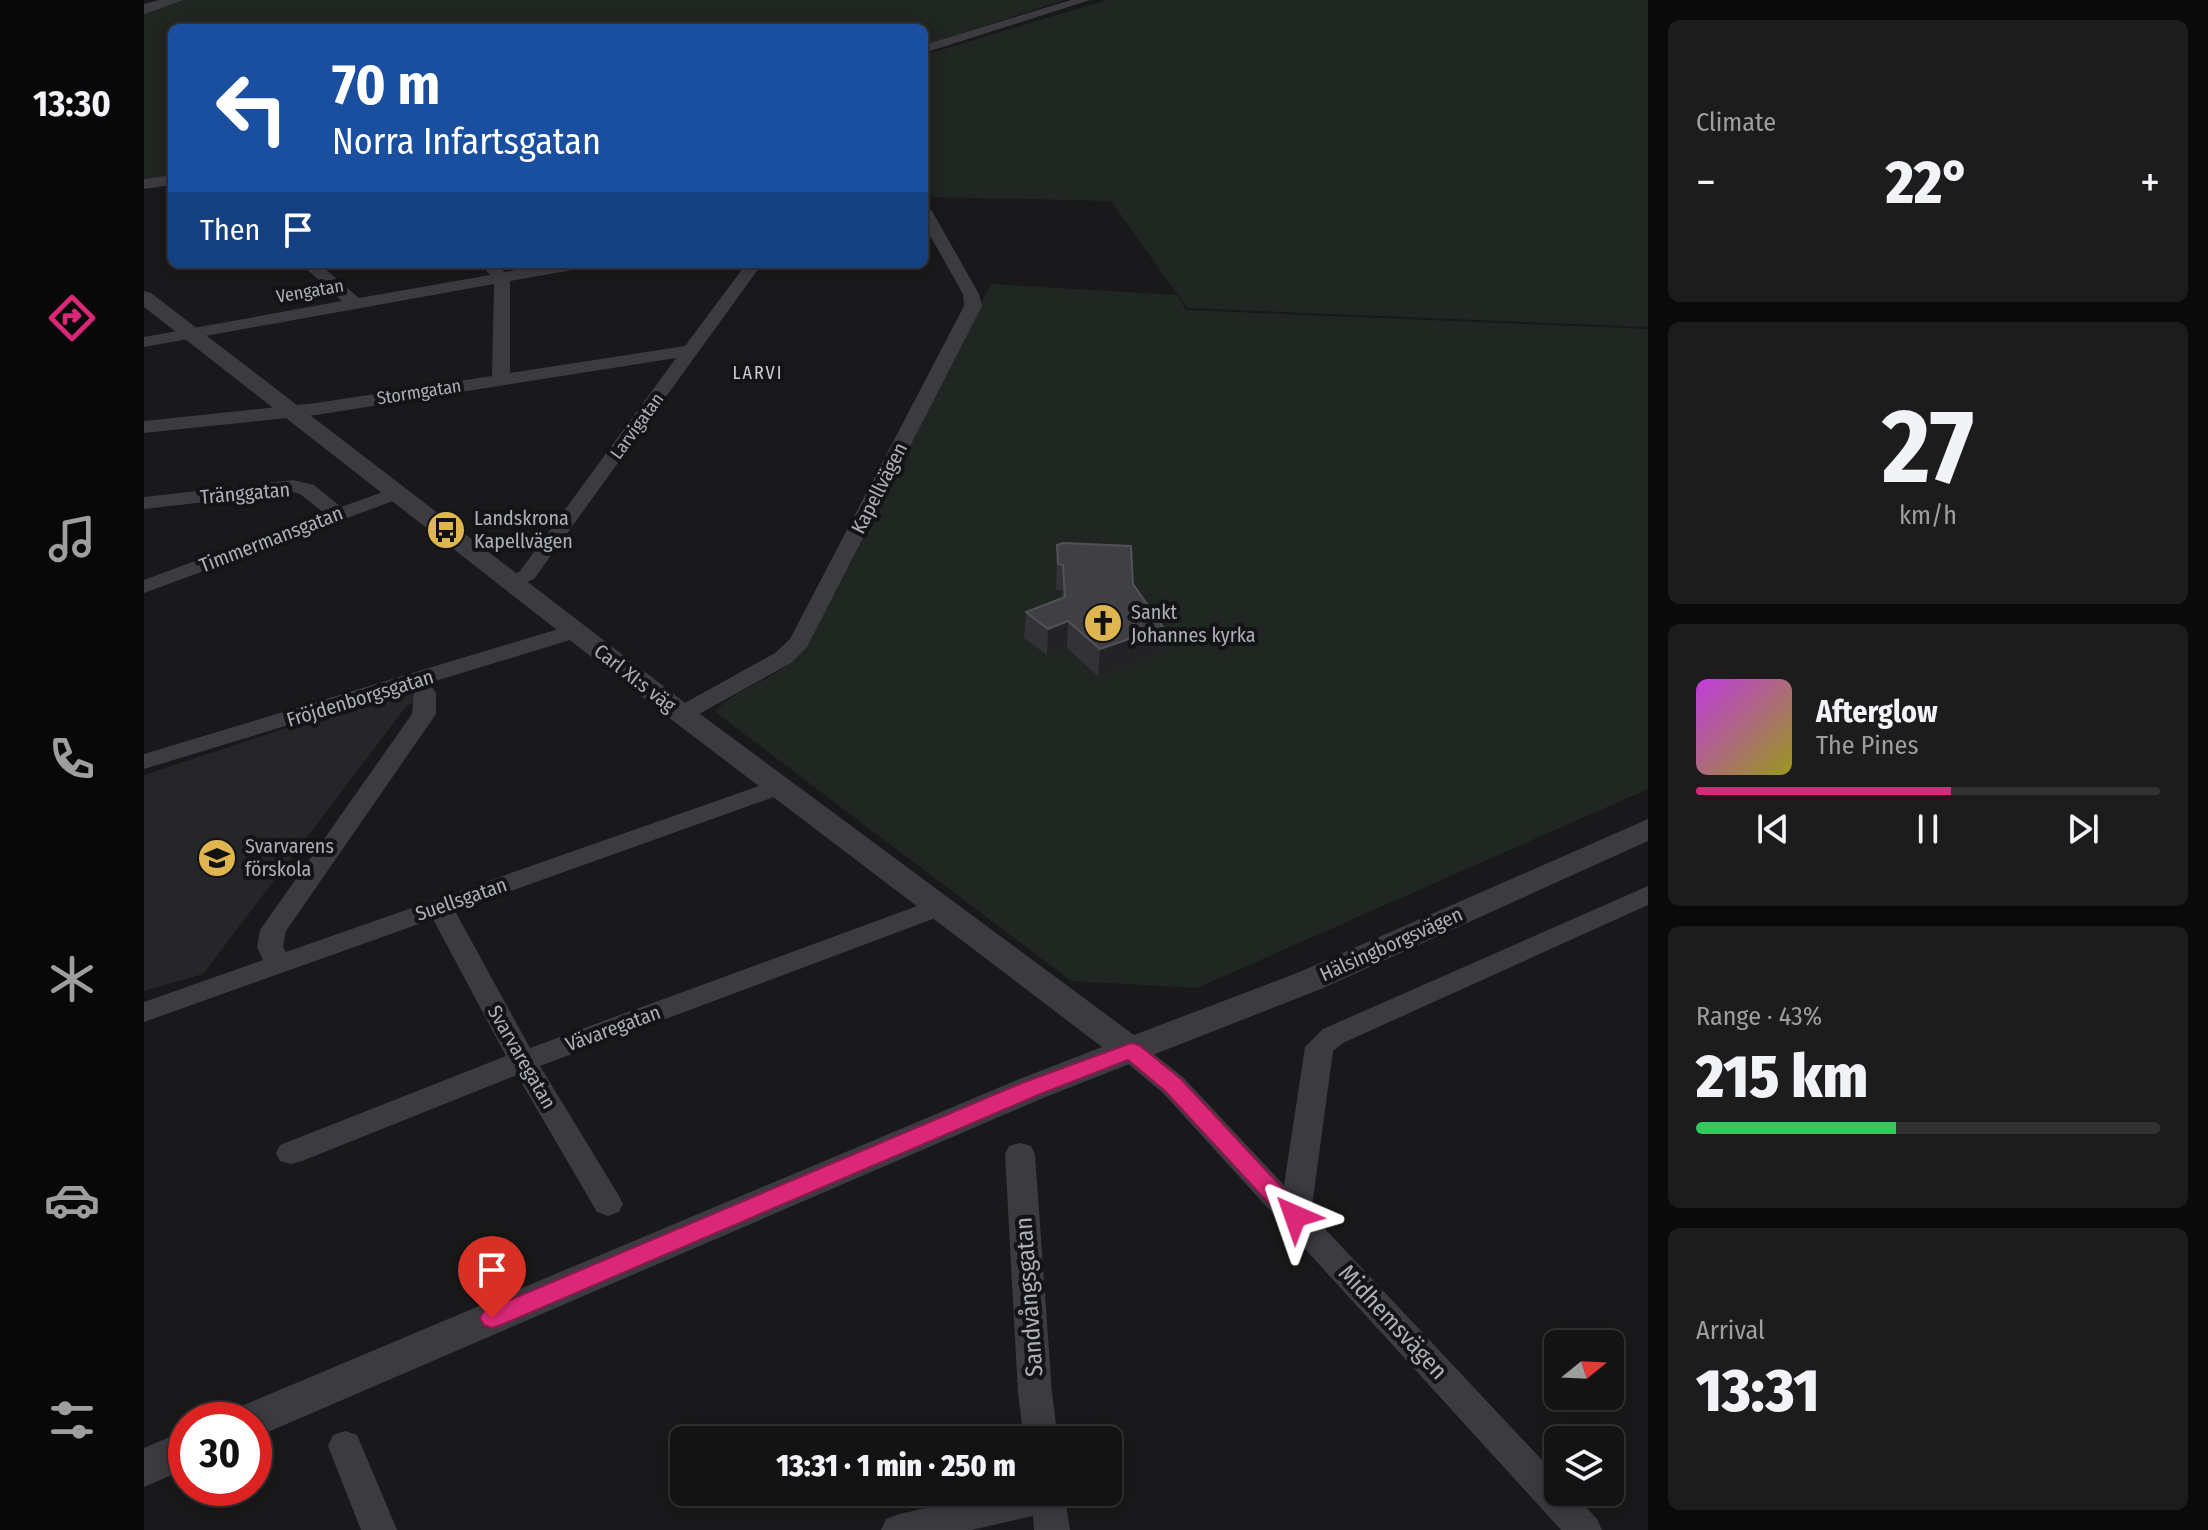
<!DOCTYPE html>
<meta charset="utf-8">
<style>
:root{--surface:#131314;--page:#1c1c1d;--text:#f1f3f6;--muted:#9d9ea0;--line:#323234;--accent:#db2777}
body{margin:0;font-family:"Fira Sans Condensed",sans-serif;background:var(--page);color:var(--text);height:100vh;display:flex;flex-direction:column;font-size:30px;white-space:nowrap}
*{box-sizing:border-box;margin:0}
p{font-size:26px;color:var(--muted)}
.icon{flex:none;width:44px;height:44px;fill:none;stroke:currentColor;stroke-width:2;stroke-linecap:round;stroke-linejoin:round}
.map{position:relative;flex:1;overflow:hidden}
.side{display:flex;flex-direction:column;gap:20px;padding:20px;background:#0a0a0b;width:560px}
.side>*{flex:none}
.banner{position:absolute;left:24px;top:24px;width:760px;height:244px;border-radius:12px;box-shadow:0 4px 20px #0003,0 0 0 2px var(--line);background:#1a4fa0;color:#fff;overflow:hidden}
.needle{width:52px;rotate:72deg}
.controls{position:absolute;left:1400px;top:1330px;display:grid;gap:16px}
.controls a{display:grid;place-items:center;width:80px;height:80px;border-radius:12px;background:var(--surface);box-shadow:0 4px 20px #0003,0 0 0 2px var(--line);font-size:40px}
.speed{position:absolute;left:24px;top:1402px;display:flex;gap:16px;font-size:40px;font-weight:700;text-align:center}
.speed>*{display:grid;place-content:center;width:104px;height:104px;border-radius:50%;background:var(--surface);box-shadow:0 4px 20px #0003,0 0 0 2px var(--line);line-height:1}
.speed .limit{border:12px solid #d22;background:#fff;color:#111}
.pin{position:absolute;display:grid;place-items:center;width:68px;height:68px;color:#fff;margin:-82px -34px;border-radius:50% 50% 50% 0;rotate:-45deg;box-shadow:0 0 8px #0007}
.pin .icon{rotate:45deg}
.me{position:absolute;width:88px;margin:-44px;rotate:317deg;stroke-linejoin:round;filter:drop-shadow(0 0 6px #0008)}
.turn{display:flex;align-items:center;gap:28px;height:168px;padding:0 32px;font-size:36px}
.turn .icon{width:104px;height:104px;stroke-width:2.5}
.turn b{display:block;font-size:56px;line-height:68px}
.then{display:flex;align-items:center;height:76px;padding:0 32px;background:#0003;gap:16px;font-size:30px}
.big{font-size:60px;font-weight:800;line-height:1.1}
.side .card{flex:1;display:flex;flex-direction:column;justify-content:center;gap:12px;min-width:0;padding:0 28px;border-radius:12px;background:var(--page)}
.side .dial{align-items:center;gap:0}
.dial b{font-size:104px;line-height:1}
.song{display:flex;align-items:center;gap:24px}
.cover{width:96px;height:96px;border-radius:12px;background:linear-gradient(135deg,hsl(290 70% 55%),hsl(60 70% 35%))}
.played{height:8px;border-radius:4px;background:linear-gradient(90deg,var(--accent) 55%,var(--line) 55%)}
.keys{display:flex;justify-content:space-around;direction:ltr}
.heat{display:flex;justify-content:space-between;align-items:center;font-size:44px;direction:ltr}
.charge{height:12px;border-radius:6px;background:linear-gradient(90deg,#34c759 43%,var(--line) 0)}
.trip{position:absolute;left:526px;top:1426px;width:452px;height:80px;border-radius:12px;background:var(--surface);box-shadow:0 4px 20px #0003,0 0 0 2px var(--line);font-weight:800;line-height:80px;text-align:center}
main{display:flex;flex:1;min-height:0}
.dock{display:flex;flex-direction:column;width:144px;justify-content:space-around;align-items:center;background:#080808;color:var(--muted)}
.dock .icon{width:56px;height:56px}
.dock .current{color:var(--accent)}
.dock b{font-size:36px;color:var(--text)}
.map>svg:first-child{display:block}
</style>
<main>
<nav class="dock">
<b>13:30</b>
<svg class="icon current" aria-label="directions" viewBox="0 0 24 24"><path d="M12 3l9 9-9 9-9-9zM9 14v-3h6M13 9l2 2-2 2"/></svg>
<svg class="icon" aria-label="music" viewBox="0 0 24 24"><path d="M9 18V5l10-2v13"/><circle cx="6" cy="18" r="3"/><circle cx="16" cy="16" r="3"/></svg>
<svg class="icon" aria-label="phone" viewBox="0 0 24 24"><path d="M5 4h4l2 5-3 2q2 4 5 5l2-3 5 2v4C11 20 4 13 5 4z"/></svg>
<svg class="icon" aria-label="climate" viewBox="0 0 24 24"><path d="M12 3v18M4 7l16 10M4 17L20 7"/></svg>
<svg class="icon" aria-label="car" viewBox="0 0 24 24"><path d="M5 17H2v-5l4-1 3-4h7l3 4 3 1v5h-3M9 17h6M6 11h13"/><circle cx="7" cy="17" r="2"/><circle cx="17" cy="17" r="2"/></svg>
<svg class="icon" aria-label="filters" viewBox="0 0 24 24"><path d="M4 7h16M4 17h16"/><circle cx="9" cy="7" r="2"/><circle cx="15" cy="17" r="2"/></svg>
</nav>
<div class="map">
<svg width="1504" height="1530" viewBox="0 0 1504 1530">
<rect width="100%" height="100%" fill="#19191b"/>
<path fill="#262528" d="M260,689L277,697L261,708L59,974L0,991V775Z"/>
<g fill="#202621">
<path d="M43,0H920L780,46V28H28V176L0,179V12Z"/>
<path d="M963,0H1504V327L1043,308L967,201L789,197L780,186V55Z"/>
<path d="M847,284L1033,295L1042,310L1504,329V789L1053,988L927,981L571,712C591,685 637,682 663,644Z"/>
</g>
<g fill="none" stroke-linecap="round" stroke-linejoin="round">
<g fill="#3b3b40" fill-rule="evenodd">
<path d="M927,0H946L780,53V45Z"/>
<path d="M28,175V185L0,189V179Z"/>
<path d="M780,206L788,211L835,294L838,306L663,647L647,663L546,719H530L526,714L530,709L631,653L646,639L820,306L819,294L780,225Z"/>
<path d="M157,264H175L215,298L346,275L341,269L349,264L361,272L406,264H442L434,269L366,281V373L541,346L602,264H618L390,579L369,588L361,587L358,582L376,571L532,358L172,415L0,433V421L172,403L348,376L350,284L0,347V337L198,301Z"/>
<path d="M149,480L170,485L197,507L253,487L263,493L260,497L0,593V580L180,513L156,494L149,492L0,509V497Z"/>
<path d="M431,624L439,626L442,631L439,636L285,683L292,693V714L142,931L139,947L142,952L635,779L644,782L647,787L644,792L311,911L386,1048L784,902L793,899L802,902L806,908L802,914L396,1066L475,1196L479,1204L475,1212L464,1216L453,1212L373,1075L158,1161L147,1164L136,1161L132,1153L136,1145L362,1056L289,919L0,1022V1002L119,960L113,947L116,930L268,714L270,693L266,688L0,769V754Z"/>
<path d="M1504,886V905L1199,1043L1189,1051L1167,1214L1414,1477V1492H1428L1453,1519L1458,1530H1417L1019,1093L977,1058L973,1051L977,1044L987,1041L997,1044L1039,1077L1140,1185L1161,1047L1179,1029Z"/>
<path d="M876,1143L887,1146L891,1154L908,1393L914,1440H880L874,1393L861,1154L865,1146Z"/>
<path d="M201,1431L213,1435L253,1530H217L184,1446L189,1435Z"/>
<path d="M855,1492H920L926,1530H890L889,1516L827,1530H737L742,1519L755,1514Z"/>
</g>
<g fill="#3b3b40" fill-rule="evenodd">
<path d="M15,0H40L0,14V4Z"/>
<path d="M0,291L7,293L548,708L990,1035L1153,973L1504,819V841L1177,989L899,1098L110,1438V1420H89L95,1407L873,1080L958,1047L528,720L0,307Z"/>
<path d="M42,1430V1469L0,1487V1448Z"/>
</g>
</g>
<path fill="#333236" d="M913,545L989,584L1019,627L1016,653L954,676L923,648L903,655L880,638L882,612L918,598V590H912Z"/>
<g fill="#232325">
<path d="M924,621L923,648L903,655L904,629Z"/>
<path d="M1019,627L1016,653L954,676L956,649Z"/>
</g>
<path fill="#404044" stroke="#515256" stroke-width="2" d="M919,543L987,546L989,584L1019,627L956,649L924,621L904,629L882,612L921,597L919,565L914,564L913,545Z"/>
<path fill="#db2777" stroke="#8e194d" stroke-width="2" d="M987,1043L995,1045L1037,1079L1159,1210L1162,1216L1159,1223L1151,1226L1143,1223L1021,1091L984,1060L894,1095L357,1325L348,1328L340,1325L336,1318L340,1311L878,1083Z"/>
<defs>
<symbol id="bus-disc" viewBox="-11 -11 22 22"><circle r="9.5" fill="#deb54f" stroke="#141416"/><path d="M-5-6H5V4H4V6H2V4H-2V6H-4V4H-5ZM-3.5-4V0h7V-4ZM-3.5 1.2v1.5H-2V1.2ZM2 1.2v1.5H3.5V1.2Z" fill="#111"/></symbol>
<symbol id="church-disc" viewBox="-11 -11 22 22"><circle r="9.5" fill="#deb54f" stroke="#141416"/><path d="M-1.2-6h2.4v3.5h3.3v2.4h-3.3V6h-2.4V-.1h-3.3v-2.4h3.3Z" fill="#111"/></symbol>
<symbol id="school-disc" viewBox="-11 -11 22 22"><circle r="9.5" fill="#deb54f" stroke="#141416"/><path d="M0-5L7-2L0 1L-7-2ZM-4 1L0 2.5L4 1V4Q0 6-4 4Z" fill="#111"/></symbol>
</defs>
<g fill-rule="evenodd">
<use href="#bus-disc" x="280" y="508" width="44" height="44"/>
<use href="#church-disc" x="937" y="601" width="44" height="44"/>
<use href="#school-disc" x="51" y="836" width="44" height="44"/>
</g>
<g text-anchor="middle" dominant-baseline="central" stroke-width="8" stroke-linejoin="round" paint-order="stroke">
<g font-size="18" fill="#adb0b9" stroke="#141416">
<text transform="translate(166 291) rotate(-10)">Vengatan</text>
<text transform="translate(275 392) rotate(-9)">Stormgatan</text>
<text transform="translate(493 426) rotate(-54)">Larvigatan</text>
</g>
<g font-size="18" letter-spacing="2" fill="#cecfd6" stroke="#141416">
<text x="614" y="373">LARVI</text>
</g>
<g font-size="20" fill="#adb0b9" stroke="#141416">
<text transform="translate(735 488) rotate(-63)">Kapellvägen</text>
<text transform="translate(101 493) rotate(-5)">Tränggatan</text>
<text transform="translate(127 539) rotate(-21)">Timmermansgatan</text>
<text transform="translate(491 678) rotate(38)">Carl XI:s väg</text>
<text transform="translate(216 698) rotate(-17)">Fröjdenborgsgatan</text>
<text transform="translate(317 899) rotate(-19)">Suellsgatan</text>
<text transform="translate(1247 944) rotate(-24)">Hälsingborgsvägen</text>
<text transform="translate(469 1028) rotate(-20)">Vävaregatan</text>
<text transform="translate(378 1057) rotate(60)">Svarvaregatan</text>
</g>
<g font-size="20" fill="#adb0b9" stroke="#141416" text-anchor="start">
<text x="330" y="518">Landskrona<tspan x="330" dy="23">Kapellvägen</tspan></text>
<text x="987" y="612">Sankt<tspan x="987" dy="23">Johannes kyrka</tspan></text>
<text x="101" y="846">Svarvarens<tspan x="101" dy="23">förskola</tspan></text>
</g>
<g font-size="24" fill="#adb0b9" stroke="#141416">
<text transform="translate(885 1297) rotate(-94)">Sandvångsgatan</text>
<text transform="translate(1249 1322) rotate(47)">Midhemsvägen</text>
</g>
</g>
</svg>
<div class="controls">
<a><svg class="needle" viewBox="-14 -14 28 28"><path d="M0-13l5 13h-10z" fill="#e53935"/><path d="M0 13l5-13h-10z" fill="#9d9ea0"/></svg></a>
<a><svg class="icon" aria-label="layers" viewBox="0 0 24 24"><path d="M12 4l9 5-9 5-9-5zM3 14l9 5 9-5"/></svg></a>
</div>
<div class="speed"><div class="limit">30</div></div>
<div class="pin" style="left:348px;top:1318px;background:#d93025"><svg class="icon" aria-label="arrive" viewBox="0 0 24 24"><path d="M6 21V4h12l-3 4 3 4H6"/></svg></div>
<svg class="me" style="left:1151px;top:1216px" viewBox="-20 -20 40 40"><path d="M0-17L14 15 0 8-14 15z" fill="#db2777" stroke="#fff" stroke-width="4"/></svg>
<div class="trip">13:31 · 1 min · 250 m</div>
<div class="banner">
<div class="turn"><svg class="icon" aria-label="left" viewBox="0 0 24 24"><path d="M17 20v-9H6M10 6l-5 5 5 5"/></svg><div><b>70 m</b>Norra Infartsgatan</div></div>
<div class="then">Then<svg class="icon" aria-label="arrive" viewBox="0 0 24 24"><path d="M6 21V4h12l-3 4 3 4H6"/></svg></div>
</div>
</div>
<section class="side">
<div class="card"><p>Climate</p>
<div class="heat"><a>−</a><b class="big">22°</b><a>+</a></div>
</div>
<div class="card dial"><b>27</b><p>km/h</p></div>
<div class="card">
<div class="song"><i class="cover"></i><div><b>Afterglow</b><p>The Pines</p></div></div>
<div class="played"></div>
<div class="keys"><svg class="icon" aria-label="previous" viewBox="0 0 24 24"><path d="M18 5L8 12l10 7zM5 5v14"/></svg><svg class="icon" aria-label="pause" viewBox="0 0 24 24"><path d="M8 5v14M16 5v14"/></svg><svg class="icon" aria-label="next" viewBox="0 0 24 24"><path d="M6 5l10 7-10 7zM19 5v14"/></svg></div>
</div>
<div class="card"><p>Range · 43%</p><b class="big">215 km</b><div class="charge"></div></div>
<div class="card"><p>Arrival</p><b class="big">13:31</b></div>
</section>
</main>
